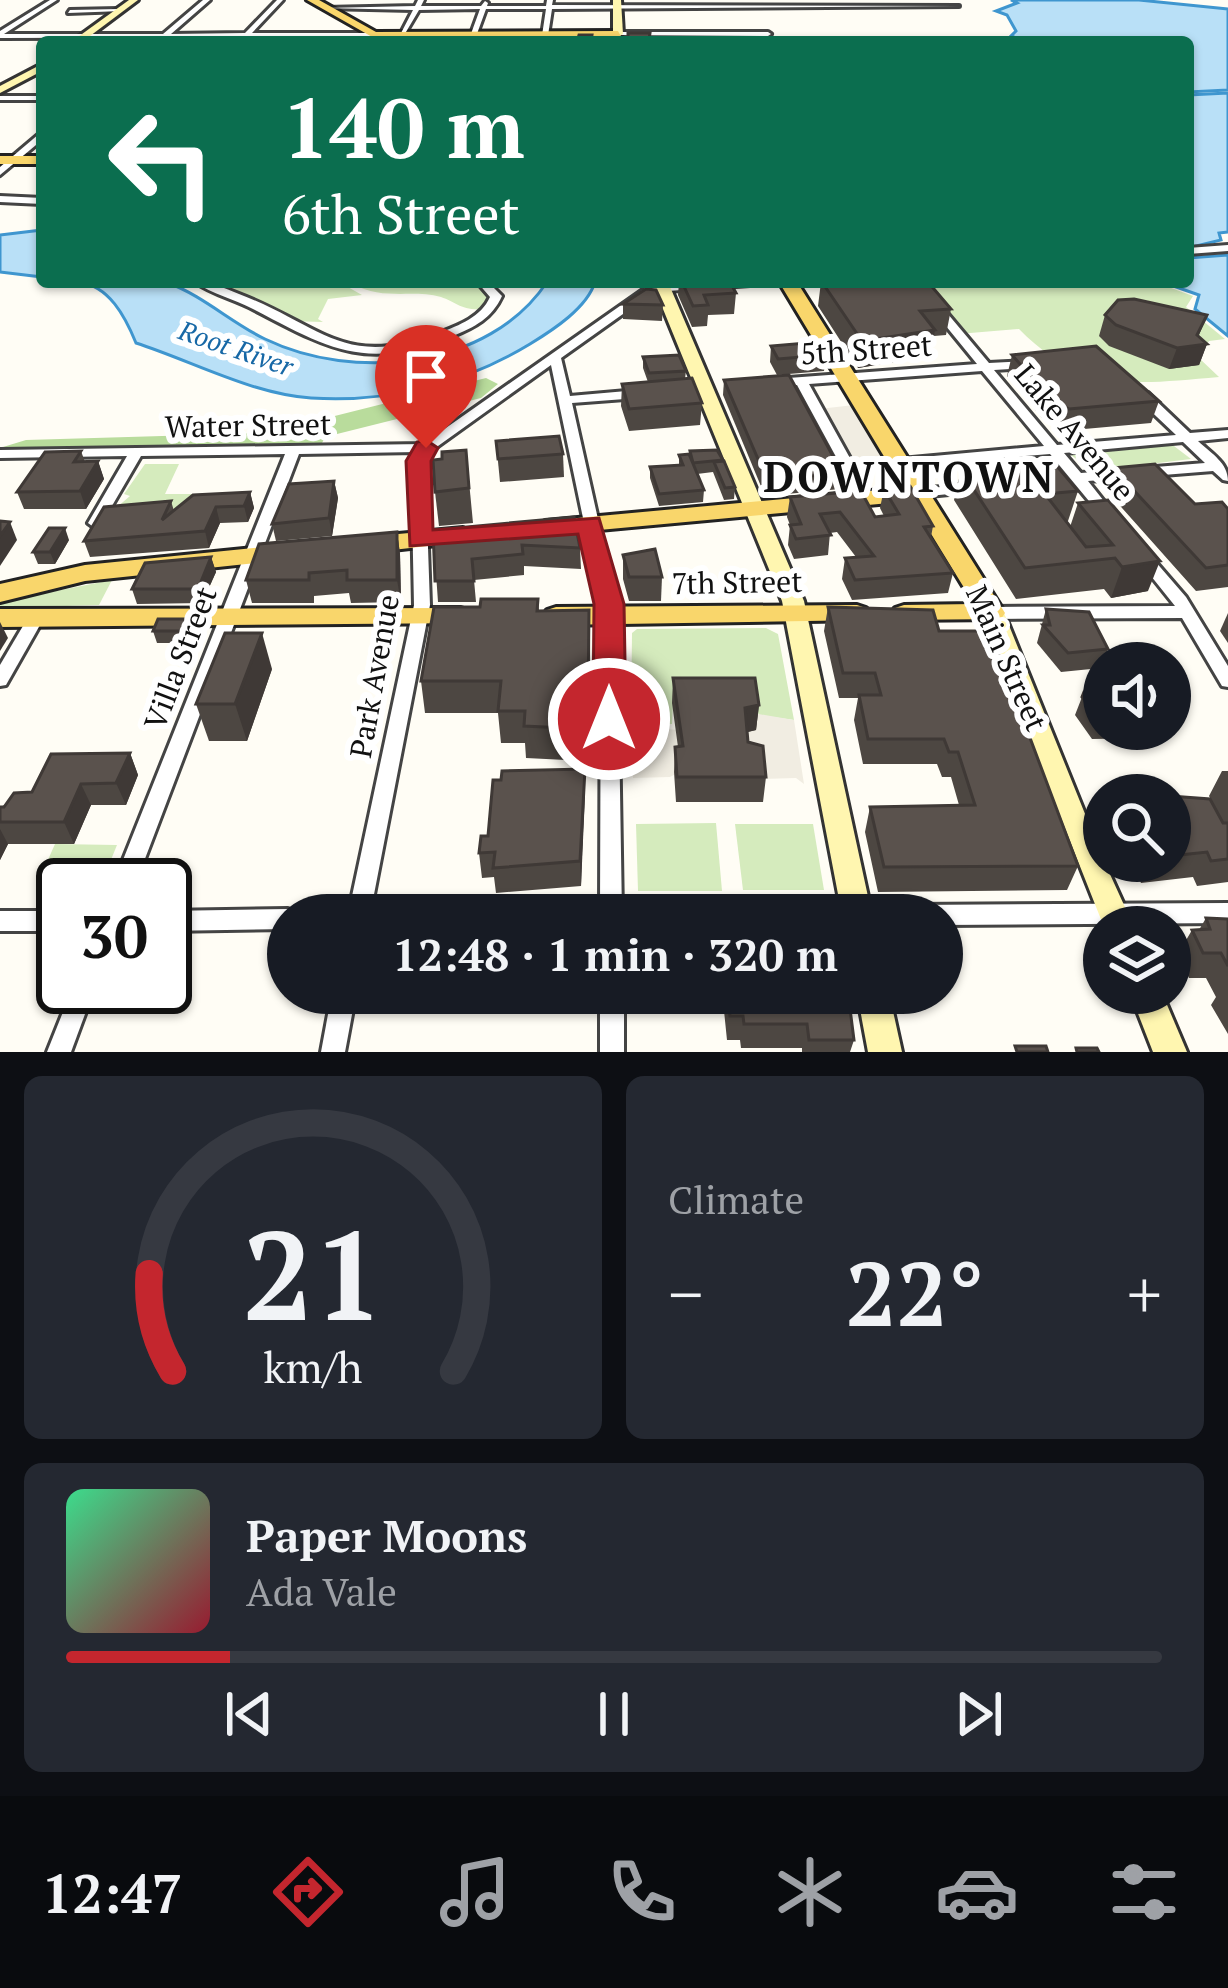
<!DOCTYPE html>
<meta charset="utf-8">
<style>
:root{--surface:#171b24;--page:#242831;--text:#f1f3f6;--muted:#9ea1a6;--line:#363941;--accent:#c4262e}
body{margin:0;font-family:"PT Serif",serif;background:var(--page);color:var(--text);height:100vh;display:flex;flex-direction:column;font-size:45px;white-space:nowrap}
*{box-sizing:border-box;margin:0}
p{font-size:39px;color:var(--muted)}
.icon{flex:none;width:66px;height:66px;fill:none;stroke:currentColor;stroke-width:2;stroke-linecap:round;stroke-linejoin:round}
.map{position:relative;height:1052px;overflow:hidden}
.sheet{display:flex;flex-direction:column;gap:24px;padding:24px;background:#0d0f14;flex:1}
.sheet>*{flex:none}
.hud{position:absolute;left:36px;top:36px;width:1158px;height:252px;border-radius:12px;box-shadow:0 3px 9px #0004;background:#0b6e4f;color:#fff;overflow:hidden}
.fabs{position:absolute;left:1083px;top:642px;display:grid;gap:24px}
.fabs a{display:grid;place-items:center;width:108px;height:108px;border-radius:50%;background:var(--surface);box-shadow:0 3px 9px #0004;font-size:60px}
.speed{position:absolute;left:36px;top:858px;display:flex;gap:24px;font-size:60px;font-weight:700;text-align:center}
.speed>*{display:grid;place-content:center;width:156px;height:156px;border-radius:50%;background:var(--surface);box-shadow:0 3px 9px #0004;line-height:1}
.speed .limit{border:6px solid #111;border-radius:18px;background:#fff;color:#111}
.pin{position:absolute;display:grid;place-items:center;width:102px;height:102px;color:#fff;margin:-123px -51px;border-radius:50% 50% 50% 0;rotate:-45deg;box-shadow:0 0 12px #0007}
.pin .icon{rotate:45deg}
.me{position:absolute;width:132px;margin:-66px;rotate:0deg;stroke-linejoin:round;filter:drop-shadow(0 0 9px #0008)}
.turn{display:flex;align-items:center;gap:42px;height:252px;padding:0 48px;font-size:54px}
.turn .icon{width:156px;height:156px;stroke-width:2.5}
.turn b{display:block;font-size:84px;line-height:102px}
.big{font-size:90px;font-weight:700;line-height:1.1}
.sheet .card{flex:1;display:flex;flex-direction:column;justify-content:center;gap:18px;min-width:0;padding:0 42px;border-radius:18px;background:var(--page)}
.sheet .dial{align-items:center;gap:0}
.dial svg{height:312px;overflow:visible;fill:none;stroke:var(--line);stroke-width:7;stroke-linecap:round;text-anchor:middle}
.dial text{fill:var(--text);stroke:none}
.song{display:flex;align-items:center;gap:36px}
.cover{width:144px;height:144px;border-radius:18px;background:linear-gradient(135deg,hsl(150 70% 55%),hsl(350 70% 35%))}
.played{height:12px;border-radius:6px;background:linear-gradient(90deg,var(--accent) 15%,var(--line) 15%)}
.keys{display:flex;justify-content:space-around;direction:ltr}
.heat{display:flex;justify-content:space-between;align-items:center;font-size:66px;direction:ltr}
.sheet .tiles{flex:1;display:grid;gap:24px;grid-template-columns:1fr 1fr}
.card:last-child{grid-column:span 2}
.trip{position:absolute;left:267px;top:894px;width:696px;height:120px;border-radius:60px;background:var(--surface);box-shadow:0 3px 9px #0004;font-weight:700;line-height:120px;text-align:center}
.tab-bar{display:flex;height:192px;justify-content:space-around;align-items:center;background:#090b0e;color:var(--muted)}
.tab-bar .icon{width:84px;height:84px}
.tab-bar .current{color:var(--accent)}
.tab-bar b{font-size:54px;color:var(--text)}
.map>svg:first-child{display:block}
</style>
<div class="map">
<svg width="1228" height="1052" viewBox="0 0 1228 1052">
<rect width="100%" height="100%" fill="#fffdf5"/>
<g fill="#d5ebbd">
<path d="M339,282L362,295L328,299L318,319L323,322L288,321L265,303L219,284Z"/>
<path d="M360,282H476L491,300L484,309C461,311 456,302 441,297C413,289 382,301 353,284Z"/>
<path d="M915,282H1155L1193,296L1186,307L1225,339L1209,341L1199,358L1219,377C1135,384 1083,394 1019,329L958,334Z"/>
<path d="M1170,443L1191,459L1092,471L1071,455Z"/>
<path d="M145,464H179L165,494H196L194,502L182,509L116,508L130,496L124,494Z"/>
<path d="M112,580L99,605L0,608V602Z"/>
<path d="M766,628L778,634L794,720L673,703L672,724L631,726L632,633L637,629Z"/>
<path d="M716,823L722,891H638L636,824Z"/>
<path d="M813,824L824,890H743L735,824Z"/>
<path d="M55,844L117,845L106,872L43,871Z"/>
</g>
<path fill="#b9dc9c" d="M486,378L498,384L481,398L325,437L320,447H3L26,440L267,433Z"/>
<g fill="#f1ede2">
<path d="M854,405V411L884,461L850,464L819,409Z"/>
<path d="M753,713L794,720L804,784L796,778L760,779L743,733H749Z"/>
<path d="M631,726L679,730L681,771L670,777L633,778Z"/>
</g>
<g fill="#b9e0f7" stroke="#3f96cf" stroke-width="3">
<path d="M1011,0H1139L1228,9V90L1188,92V42H1028L1011,36L1016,31L1007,15L996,11L1017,3Z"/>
<path d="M1228,93V232L1219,233L1221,240L1188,248V95Z"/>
<path d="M42,230V277L0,272V235Z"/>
<path d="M1228,255V336L1195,309L1199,295L1162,282H1188V258Z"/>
<path d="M79,282C106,282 144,275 170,284C200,294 235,325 265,339C354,382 489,369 547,282H595C587,308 553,330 530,344C464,384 389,403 311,398C252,394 192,361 136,343C125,316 109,286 79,282Z"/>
</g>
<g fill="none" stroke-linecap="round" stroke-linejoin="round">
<defs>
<g id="street">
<path d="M50,0H57L4,34H163L203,0H210L171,34L245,33L277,0H283L252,33H374L377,35L374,37L0,38V31Z"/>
<path d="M418,0H424L421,6H481L485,1L488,3L487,6H546L547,0H553L552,5L959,6L552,9L547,42H541L546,9H486L474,42H468L480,9L419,10L403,37L400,35L413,10L325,8L415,6Z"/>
<path d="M70,10L119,9L122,11L68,13Z"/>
<path d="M618,32H768L771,34L768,36L616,35Z"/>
<rect x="0" y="96" width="42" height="4"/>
<path d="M39,134H42V140L0,175V167Z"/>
<path d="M0,196L42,198V204L0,202Z"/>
<path d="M1228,245V251L1188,254V248Z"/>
<path d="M195,282C211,282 224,288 239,294C321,325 343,370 439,333C460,325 481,317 490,297L477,282H488L502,296C492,318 475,327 453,336C366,371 331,350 253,309C234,299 212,294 195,282Z"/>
<path d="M704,282H755L750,285L654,292L561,358L570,396L638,390L644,394L638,398L572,403L617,604L622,915H600L601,604L551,365L431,451L425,461L430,605L370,915H348L414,605L411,461L417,452L299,454L135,885H113L285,454L141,456L102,523L95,528L88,523L127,456L0,458V450L423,444L647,287Z"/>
<path d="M910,282H921L989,363L1030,361L1032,364L1026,368L994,370L1057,445L1176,435L1138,399V393H1148L1190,433L1228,430V438L1198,441C1212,454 1228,463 1228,481L1223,480L1213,471L1088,481L1115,515L1108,520L1103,518L1050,454L896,466L894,463L896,460L901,459L1044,446L982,371L809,384L872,498L865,502L860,501L797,385L775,387L769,383L775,379L977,364ZM1183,442L1205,463L1081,473L1064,453Z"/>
<path d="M974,484L979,485L981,488L979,491L919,497L912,493L919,489Z"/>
<path d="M1143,551L1148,553L1186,597L1228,666V687L1222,686L1182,618L992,619L986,617L984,613L986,609L992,607L1175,606L1135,556Z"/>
<path d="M36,612L42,614L44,618L6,685L0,686V665L30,614Z"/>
<path d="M1228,903V923L942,925V915H901L904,908L912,905Z"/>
<path d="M288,909L297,915H288V929L165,931V911Z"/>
<rect x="0" y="911" width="63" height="20"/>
<path d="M73,987H95L71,1052H47Z"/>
<path d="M332,993H356L345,1052H321Z"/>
<rect x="600" y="993" width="24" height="59"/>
</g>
<g id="secondary">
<path d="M129,0H138L82,42H71Z"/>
<path d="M613,0H621L623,34L618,37L613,34Z"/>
<path d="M42,64V71L0,93V86Z"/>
<path d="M652,282H668L804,601L872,915H842L782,601Z"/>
<path d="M992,605L1000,607L1004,613L1104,861L1134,927H1104L980,613L984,607Z"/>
<path d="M857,993H889L902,1052H868Z"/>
<path d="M1130,993H1162L1187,1052H1153Z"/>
</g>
<g id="primary">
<path d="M307,0H319L376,32L618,31L624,42H614L613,37L374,38Z"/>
<rect x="0" y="156" width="42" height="8"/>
<path d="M779,282H797L1005,613L1001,619L895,620L891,614L895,608L904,605L974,604L911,501L545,535L533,528L545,521L903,488Z"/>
<path d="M463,528L475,536L472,541L366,553L354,545L366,537Z"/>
<path d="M284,545L293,547L296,553L293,559L85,581L0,602V584L85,565Z"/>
<path d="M857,605L866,608L870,614L866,620L556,625L547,622L543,616L547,610L556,607Z"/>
<path d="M461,608L470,611L474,617L470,623L0,627V609Z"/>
</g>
</defs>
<use href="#street" stroke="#444" stroke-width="6"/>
<use href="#secondary" stroke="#333" stroke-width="6"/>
<use href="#primary" stroke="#222" stroke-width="6"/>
<use href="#street" fill="#fff" fill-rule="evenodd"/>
<use href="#secondary" fill="#fff6b0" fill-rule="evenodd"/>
<use href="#primary" fill="#f9d66b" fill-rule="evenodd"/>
</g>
<g fill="#4d4742">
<path d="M679,282H730L736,293L734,314L708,315L707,326L692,327L678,295Z"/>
<path d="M821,282H928L951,309L946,335L934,336L930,356L858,368L818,306Z"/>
<path d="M623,304L663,305L662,321L623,319Z"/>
<path d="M1105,315L1199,337L1207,344L1199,365L1169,369L1109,346L1099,336Z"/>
<path d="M771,346L826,355L824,371L777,375L770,362Z"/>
<path d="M1012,355L1159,401L1151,423L1062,431L1042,418L1007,376Z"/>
<path d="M643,357L686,371L685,379L702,403L700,425L629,431L621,406L622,384L648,382L643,368Z"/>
<path d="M724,380L842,473L840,489L765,496L723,395Z"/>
<path d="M496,441L563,454L564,477L500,482Z"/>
<path d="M466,450L473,523L439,526L435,492L442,459Z"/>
<path d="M717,450L735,487L734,499L724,500L713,472L697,474L704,490L703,502L659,506L650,478V467L679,465V455Z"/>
<path d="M81,451L85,462L98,461L104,479L86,509H24L17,492Z"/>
<path d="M1113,468L1195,504L1228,509V587L1196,591L1106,490Z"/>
<path d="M961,470L1078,491L1068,521H1066L1070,527L1078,503L1108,500L1148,591L1111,598L1104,589L1016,599L954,500Z"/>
<path d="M334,481L338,498L332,536L276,541L272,524Z"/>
<path d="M884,489L933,526L931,537L953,573L948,593L852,600L842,579L845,558L856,557L837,532L830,533L828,555L794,559L788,545L790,525L787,517L790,497L875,517L884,516L880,508Z"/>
<path d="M250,492L254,508L248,522L220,523L209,548L90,557L84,541L171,501L174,511Z"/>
<path d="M433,530L580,548L581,569L524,566V575L474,580L476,602H438Z"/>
<path d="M397,532L400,554L401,602L351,603L349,593L314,596V603H252L246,580Z"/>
<path d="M69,540L55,564H38L33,552Z"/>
<path d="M623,555L662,577L661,601H629L623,579Z"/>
<path d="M211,557L216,572L202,603L137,604L132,589Z"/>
<path d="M538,599L539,611L589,610L588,733H567L566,760L526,758L525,743H501L498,713H425L421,681L480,607Z"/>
<path d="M828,607L939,631L1078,866L1067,890L878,892L865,832L870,807L959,805L951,777H942L937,764H863L854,720L858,698H839L824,631Z"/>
<path d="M1046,609L1108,649L1101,668L1061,672L1037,643Z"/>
<path d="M1228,613V643L1220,631Z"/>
<path d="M153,631H197L192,643H157Z"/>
<path d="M272,669L247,741H209L196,704Z"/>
<path d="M673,678L759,705L756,730L748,732V742L766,777L763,802H676L674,772L675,747H678L672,703Z"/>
<path d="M1084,692H1104V729H1156L1152,738L1092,739L1075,715Z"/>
<path d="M130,753L138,775L126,805H91L74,844H8L0,860V807Z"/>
<path d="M585,769L581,886L496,893L494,877L482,878L479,853L488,836Z"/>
<path d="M1222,771H1228V882L1197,886L1193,877L1141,883L1131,861H1170V796L1217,811L1209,796Z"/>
<path d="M1206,918L1228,919V1034L1211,1005L1216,997L1206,978H1189L1178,954L1192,930H1199Z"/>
<path d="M708,993H848L854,1040L850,1052H802V1048H741L740,1040H727L723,1001H709Z"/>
</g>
<g fill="#3f3936">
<path d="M1207,315L1195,345L1207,344L1199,365L1169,369L1177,348Z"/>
<path d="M935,330L930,356L858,368L862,341Z"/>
<path d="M98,461L104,479L86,509L80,491Z"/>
<path d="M334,481L338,498L332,536L329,518Z"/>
<path d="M250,492L254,508L248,522L244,506Z"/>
<path d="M216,507L220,523L209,548L205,531Z"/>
<path d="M10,522L17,540L0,566V536Z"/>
<path d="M65,528L69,540L55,564L50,552Z"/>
<path d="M397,532L400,554L401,602L397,580Z"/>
<path d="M211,557L216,572L202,603L198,589Z"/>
<path d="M1160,561L1148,591L1111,598L1122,567Z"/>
<path d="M193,619L197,631L192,643L188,631Z"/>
<path d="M0,622L8,638L0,651Z"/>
<path d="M262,633L272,669L247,741L235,704Z"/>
<path d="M759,705L756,730L743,733L745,708Z"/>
<path d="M130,753L138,775L126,805L116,783Z"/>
<path d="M585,769V795L581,886L580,861Z"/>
<path d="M81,784L91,805L74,844L64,822Z"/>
<path d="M0,829L8,844L0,860Z"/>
</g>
<g fill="#5a524d" stroke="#3f3936" stroke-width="3">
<path d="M628,33H650L649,40L628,41Z"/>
<path d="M579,35H592L591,42H577Z"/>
<path d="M682,282H730L736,293L704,295L708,305L693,306Z"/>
<path d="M822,282H928L951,309L920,311L935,330L862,341Z"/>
<path d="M646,289L656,290L663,305L623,304Z"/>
<path d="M1134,299L1207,315L1197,335L1207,344L1177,348L1116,325L1105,315L1118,300Z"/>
<path d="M818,342L826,355L778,359L771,346Z"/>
<path d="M1096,346L1159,401L1069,409L1048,396L1012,355Z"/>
<path d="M679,355L686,371L649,373L643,357Z"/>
<path d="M789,375L842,473L767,480L724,380Z"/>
<path d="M692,378L702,403L629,409L622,384Z"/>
<path d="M559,436L563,454L498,459L496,441Z"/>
<path d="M466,450L469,488L435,492L433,460L442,459V452Z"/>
<path d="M717,450L723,460L693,463L690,451Z"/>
<path d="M81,451L74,462L98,461L80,491L17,492L45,452Z"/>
<path d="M689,454L704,490L659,494L650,467L683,465L679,455Z"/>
<path d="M724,461L735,487L725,488L714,462Z"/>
<path d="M1047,463L1056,465L1078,491L1045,494L1086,547L1113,545L1078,503L1108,500L1160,561L1122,567L1115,558L1025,568L961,470Z"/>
<path d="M1155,464L1195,504L1222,502L1228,509V565L1206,568L1113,468Z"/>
<path d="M334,481L329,518L272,524L289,484Z"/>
<path d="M910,486L933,526L924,527L953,573L855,580L845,558L874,556L840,512L820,514L831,535L796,539L790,525L801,524L790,497L861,491L875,517L899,514L884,489Z"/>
<path d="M250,492L244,506L216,507L205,531L84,541L104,507L171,501L162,520L193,495Z"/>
<path d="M574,517L580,548L522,545L523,554L472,559L474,581H435L433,530Z"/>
<path d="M0,521L10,522L0,536Z"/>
<path d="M49,528H65L50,552H33Z"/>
<path d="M397,532V580H347V570L309,573V580H246L259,544Z"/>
<path d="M655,549L662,577H629L623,555Z"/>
<path d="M211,557L198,589H132L145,563Z"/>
<path d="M481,599H538L537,611L589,610L588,701L566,702L565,728L524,726L525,711H498L501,681H421L434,607H480Z"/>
<path d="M828,607L933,610L939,631H990L1078,866L884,867L870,807L975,805L958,752H949L944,739H868L859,695H881L875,673H843Z"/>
<path d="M1046,609L1089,612L1108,649L1068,653L1043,625H1050Z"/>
<path d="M158,619H193L188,631H153Z"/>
<path d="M225,633H262L235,704H196Z"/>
<path d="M673,678H755L759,705L745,708L748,742L763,746L766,777H677L675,747L683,746Z"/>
<path d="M1084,692H1104V720H1100L1082,697Z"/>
<path d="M130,753L116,783L81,784L64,822H0V807H4L14,793L32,792L51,754Z"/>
<path d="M585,769L580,861L493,868L495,852L479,853L481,836H488L493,780H501L502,771Z"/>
<path d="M1170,796L1210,799L1223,823H1228V859L1211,861L1207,852L1170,856Z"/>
<path d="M767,914V915H644Z"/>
<path d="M1206,918L1228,919V966L1221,953H1203L1192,930L1210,929Z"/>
<path d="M728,993H848L854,1040H809L807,1024H744L743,1016H730Z"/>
<path d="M1015,1046H1046L1048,1052H1017Z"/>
<path d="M1076,1048H1097L1099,1052H1077Z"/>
</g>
<path fill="#c4262e" stroke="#7f191e" stroke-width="3" d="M426,440L438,448L431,461L433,530L599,518L624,604L626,719L621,728H597L593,719L594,604L578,534L410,546L406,461L417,442Z"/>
<g text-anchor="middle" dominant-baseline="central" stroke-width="12" stroke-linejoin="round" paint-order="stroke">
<g font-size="27" font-style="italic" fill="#1768a6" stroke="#fff">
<text transform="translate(236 348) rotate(19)">Root River</text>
</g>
<g font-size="30" fill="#111" stroke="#fff">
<text transform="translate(866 349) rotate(-4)">5th Street</text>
<text transform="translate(248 425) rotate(-1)">Water Street</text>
<text transform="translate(1075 432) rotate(50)">Lake Avenue</text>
<text transform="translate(737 582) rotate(-1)">7th Street</text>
<text transform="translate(180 658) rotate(-69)">Villa Street</text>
<text transform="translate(1007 658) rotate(66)">Main Street</text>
<text transform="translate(374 676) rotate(-80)">Park Avenue</text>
</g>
<g font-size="42" font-weight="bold" letter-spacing="3" fill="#111" stroke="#fff">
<text x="910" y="476">DOWNTOWN</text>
</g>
</g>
</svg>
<div class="fabs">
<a><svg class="icon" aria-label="sound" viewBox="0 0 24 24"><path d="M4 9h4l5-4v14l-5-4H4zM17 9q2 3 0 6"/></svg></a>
<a><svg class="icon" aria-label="search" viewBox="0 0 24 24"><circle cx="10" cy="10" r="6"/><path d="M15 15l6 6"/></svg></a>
<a><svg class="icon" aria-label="layers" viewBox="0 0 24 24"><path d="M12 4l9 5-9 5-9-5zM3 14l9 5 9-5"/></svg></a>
</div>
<div class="speed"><div class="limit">30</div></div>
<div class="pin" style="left:426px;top:448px;background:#d93025"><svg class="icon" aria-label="arrive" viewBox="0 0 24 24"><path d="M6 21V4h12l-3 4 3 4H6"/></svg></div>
<svg class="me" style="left:609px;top:719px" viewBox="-20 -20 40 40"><circle r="17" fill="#c4262e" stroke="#fff" stroke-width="3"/><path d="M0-11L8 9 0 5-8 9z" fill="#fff"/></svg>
<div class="trip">12:48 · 1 min · 320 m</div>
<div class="hud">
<div class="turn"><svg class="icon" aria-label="left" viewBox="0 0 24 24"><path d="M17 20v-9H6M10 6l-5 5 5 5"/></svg><div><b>140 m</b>6th Street</div></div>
</div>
</div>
<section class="sheet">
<div class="tiles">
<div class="card dial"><svg viewBox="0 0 100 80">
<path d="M14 69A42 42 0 1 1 86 69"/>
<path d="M14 69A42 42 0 0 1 8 44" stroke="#c4262e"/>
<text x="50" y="56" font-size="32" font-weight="700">21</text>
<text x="50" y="72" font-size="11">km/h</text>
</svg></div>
<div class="card"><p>Climate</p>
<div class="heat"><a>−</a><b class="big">22°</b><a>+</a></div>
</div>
<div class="card">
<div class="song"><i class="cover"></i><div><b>Paper Moons</b><p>Ada Vale</p></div></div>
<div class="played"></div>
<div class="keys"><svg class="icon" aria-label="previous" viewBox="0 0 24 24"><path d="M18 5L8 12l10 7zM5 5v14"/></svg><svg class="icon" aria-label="pause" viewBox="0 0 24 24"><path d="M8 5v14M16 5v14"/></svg><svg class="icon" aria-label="next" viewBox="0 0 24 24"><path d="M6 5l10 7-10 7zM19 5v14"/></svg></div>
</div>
</div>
</section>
<nav class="tab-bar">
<b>12:47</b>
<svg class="icon current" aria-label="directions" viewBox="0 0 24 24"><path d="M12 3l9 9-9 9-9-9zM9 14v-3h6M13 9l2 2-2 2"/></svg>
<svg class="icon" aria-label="music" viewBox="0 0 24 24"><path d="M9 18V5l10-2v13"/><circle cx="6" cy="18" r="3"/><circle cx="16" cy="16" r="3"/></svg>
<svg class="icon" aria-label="phone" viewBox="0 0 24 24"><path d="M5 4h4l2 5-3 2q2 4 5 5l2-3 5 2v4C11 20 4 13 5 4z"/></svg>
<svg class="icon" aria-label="climate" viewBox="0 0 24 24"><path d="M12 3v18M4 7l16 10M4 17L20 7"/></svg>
<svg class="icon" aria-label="car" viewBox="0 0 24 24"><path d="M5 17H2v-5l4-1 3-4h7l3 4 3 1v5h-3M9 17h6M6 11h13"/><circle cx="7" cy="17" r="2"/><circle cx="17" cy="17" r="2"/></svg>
<svg class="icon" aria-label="filters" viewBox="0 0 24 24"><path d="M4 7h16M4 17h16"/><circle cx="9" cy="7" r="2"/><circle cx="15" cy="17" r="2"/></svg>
</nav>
